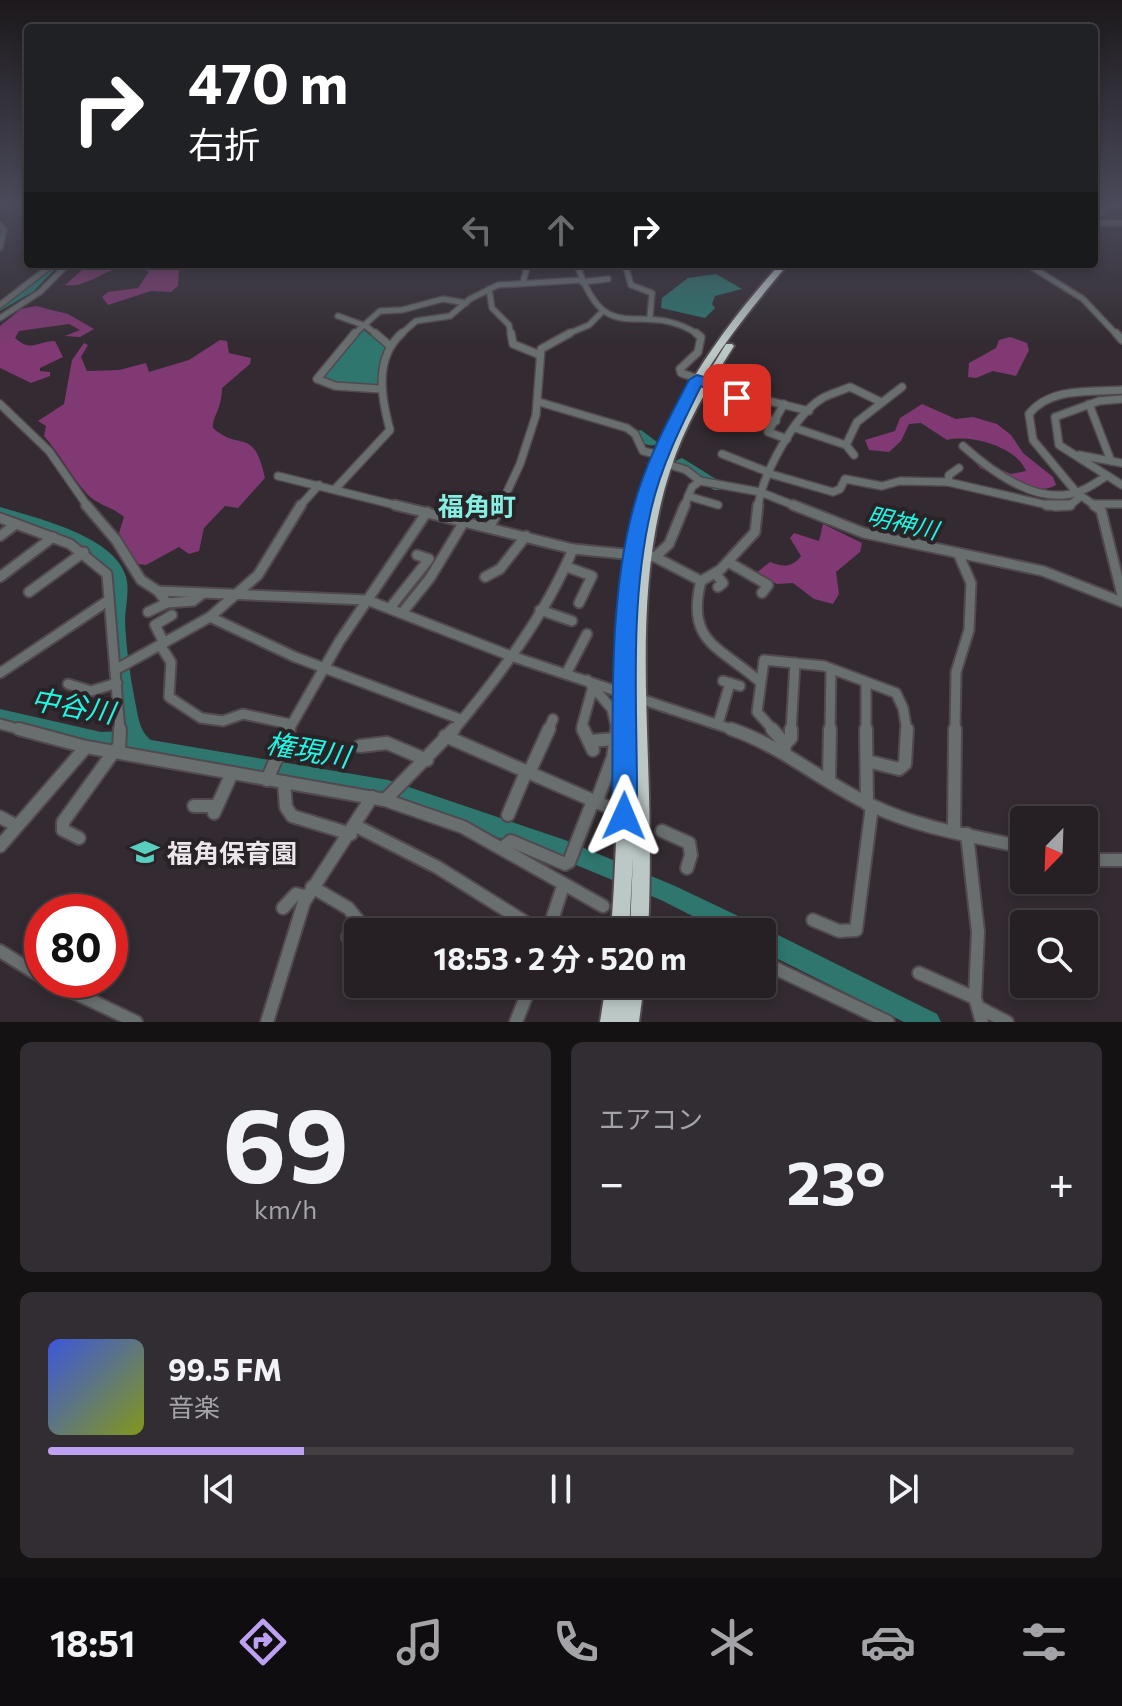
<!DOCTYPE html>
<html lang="ja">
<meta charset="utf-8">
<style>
:root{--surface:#262025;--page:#322d32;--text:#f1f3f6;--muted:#a4a3a7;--line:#423e42;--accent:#bca0f2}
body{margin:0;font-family:Commissioner,"Noto Sans JP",sans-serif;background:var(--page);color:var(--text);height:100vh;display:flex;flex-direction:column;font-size:30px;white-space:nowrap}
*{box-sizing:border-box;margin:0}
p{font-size:26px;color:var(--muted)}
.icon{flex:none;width:44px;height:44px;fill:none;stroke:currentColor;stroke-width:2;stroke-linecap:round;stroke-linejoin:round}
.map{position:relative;height:1022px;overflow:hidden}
.panel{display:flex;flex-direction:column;gap:20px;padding:20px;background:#151214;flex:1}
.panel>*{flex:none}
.guide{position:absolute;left:24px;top:24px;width:1074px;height:244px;border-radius:8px;box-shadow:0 4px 12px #0003,0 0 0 2px var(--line);background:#202124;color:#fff;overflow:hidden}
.needle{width:52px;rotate:203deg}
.tools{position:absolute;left:1010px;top:806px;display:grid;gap:16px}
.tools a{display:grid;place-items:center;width:88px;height:88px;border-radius:8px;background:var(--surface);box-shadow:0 4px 12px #0003,0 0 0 2px var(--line);font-size:40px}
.speed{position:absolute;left:24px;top:894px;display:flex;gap:16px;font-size:40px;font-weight:700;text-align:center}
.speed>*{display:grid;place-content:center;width:104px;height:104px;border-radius:50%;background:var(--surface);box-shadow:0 4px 12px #0003,0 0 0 2px var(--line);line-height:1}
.speed .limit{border:12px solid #d22;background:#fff;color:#111}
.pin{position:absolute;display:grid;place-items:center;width:68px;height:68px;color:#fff;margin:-34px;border-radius:16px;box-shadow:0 4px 12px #0006}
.me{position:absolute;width:88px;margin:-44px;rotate:1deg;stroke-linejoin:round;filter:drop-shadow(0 0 6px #0008)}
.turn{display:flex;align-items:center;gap:28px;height:168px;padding:0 32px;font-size:36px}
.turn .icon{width:104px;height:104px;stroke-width:2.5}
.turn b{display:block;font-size:56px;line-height:68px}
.lanes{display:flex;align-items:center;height:76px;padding:0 32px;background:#0003;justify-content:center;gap:40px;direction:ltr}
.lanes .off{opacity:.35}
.big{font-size:60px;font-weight:700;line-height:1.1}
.panel .card{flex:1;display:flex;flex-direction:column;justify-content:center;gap:12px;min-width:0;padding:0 28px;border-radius:12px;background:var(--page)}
.panel .dial{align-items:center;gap:0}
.dial b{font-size:104px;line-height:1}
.song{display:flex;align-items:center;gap:24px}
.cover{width:96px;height:96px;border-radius:12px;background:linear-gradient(135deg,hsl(230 70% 55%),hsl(70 70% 35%))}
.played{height:8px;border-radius:4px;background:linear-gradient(90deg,var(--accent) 25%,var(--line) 25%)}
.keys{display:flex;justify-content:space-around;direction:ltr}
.heat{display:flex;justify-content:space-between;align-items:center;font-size:44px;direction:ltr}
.panel .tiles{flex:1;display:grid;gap:20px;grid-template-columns:1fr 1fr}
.card:last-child{grid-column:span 2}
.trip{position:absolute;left:344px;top:918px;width:432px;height:80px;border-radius:8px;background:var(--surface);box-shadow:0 4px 12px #0003,0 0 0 2px var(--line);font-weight:700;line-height:80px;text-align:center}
.dock{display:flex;height:128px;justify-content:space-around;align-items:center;background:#0f0d0f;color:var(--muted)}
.dock .icon{width:56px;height:56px}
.dock .current{color:var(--accent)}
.dock b{font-size:36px;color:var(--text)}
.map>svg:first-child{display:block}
</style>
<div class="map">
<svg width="1122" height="1022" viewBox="0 0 1122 1022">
<rect width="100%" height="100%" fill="#332b31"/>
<g fill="#803972">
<path d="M89,264L174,267L179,270L178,286L171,292L151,291L108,305L102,297L108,292L138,288L149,272C119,252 92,290 65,285Z"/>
<path d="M36,306L68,314L94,329L80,337L65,336L80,330L69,324L19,331L15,338C32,353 37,341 55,341L63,357L40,368V371L50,372V376L31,383L0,368V326L21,309Z"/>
<path d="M1010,337L1027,343L1029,350L1016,376L993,371L976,378L968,377L969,363L996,348L999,340Z"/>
<path d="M220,340L227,341L229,353L251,358L250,364L222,388C222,409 212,417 213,428C241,453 253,425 265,478L238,508L225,506L204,528L199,551L189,554L179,547L146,565L138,564L119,533L124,517C113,507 99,506 87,494C71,476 60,454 44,436L46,426L38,421L64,404L72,360L84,343L88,345L81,357L87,371L119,370L146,363L149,372L189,360Z"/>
<path d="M922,404L956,419L973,417L997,424L1011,435L1023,453L1053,477L1056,485C1037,498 999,476 980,468L976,463L979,459L1011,474L1026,471C1017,447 971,434 947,440L921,423L909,424L901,441L889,452L869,450L865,440L895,431L900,418Z"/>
<path d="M823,524L862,543L860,552L836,572L839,594L833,604L814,599L793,583L777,584L756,573L770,562C783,567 792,568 801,556L790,538L794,533L819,541Z"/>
</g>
<g fill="#2e766e">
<path d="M716,274L742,289L715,296L712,304L715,308L705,318L661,308L662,298L688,278Z"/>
<path d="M364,330L385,347L378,383L373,386L334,384L322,378L345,345Z"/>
</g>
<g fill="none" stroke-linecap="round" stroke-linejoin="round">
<g fill="#2e766e" fill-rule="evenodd">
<path d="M50,264H60L34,291L0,311V304L28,287Z"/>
<path d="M641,430L657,442L655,445C647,447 639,441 635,434L637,431Z"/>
<path d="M682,458L724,484L726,487L724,490H714L677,466L675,463L677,460Z"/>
<path d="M0,507C36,518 115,536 126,577C130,591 125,607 125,621C126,647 130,675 135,701C138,715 139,731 151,740L388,780L565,840L675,886L755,924L757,930L762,928L770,931L937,1014L941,1022H904L762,951V932H724L661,900L564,860L388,800L161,761L143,755L133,748L101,750L0,727V709L101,732L124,731C115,693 106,648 110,608C111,597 115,582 109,572C89,540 33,530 0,517Z"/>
</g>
<path stroke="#4f474d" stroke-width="12" stroke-dasharray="12 6" stroke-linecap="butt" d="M640,923L657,932"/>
<defs>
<g id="minor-far3">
<path d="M1094,205H1122"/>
<path d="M1094,213H1102"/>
<path d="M1094,223H1122"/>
<path d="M0,225L4,230L0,247"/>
<path d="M577,264C606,354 641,296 699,335"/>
<path d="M625,264L631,285L652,293L650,316"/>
<path d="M1027,264L1083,299L1117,335"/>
<path d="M727,266L734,264"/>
<path d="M523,282L528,264"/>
<path d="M582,282L608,279"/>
<path d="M489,289L492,308L509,325L511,335"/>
<path d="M0,305L53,264"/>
<path d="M338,316L366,326L377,335"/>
<path d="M0,318L40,292L68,264"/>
<path d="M353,335L380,311L402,310L443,299L466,303"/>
<path d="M400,335L416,321L450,316L470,299L498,285L581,280"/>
<path d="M565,335L589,325L601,313"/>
</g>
<g id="minor-far2">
<path d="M355,333L317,379L335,386L380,389"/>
<path d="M375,333L389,345"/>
<path d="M511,333L513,344L540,355"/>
<path d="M696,333L701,337L698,352L680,369L681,373L717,385L737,398L761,399L809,411"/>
<path d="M1116,333L1122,340"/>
<path d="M1122,399L1099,401L1055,417L1059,445L1122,485"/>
<path d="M539,402L627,428L635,434L643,451L659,455"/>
<path d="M0,404L49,451L88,507"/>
<path d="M784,404L768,432L787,439"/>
<path d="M1089,404L1111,461"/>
<path d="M751,417L776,421"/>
<path d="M795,428L846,445L854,455"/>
<path d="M846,445L857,422L902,387"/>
<path d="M963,446C991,471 1039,508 1080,491C1089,488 1098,481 1107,476"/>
<path d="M722,454L768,472"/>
<path d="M1079,455L1122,463"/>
<path d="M667,464L686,470L700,481L760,492L798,507"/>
<path d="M767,473L833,492L840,489L845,479L882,486L900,481L948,482L1056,507L1069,506L1081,496"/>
<path d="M278,476L403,507"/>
<path d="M948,482L949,475L959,468"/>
<path d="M336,488L390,430C381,397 374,358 402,333"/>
<path d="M688,496L718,505"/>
<path d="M1097,504H1122"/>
<path d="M299,507L319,485"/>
<path d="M500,507L520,464L536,415L541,349L570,333"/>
<path d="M684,507L692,487L700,481"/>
<path d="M758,507C762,476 793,417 821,399C829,394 841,391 850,387L881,402"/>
<path d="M1097,507L1077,493L1033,440L1029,414C1050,387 1091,392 1122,390"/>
</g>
<g id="minor-far1">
<path d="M86,505L116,540L141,580L158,591L367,600L511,656L737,731"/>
<path d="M395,505L573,549L655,557L701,581L720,570L755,532L758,505"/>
<path d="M793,505L864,533L1043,571L1122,602"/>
<path d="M1047,505H1070"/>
<path d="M1094,505L1101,510L1122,595"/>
<path d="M0,518L70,544L107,574L120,731"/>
<path d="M490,526L501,505"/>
<path d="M0,536L16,524"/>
<path d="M655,557L669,544L685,505"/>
<path d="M730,563L768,585L762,593"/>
<path d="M567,567L592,576L579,603"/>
<path d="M715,573L723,583L718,587"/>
<path d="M0,577L53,537"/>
<path d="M485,577L500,569L526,536"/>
<path d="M701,581C685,643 721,647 760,682"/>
<path d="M158,591L167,603L193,601L202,594"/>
<path d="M29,592L84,552"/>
<path d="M390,608L429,559L417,555"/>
<path d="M540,610L572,621"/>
<path d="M148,612L167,603"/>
<path d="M402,613L430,578L465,520"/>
<path d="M210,617L295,657L460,719"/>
<path d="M164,643L155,625L172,615"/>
<path d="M160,645L171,662L169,697L201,718L223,721L243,714L290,724"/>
<path d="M115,670L210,617L258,575L301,505"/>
<path d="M0,673L109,600"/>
<path d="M566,674L587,634"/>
<path d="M587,680L612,709L617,731"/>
<path d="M723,681L740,686"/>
<path d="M866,682V731"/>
<path d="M68,684L91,691L117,683"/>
<path d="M0,724L26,731"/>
<path d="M718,724L730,683"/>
<path d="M288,731L339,642L427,512"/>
<path d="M453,731C499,676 545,616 573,549"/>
<path d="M548,731L553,719"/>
<path d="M584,731L582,726L592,690"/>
<path d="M774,731L757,712L764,660L824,666L896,693L903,708L907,731"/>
<path d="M791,731L795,663"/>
<path d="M830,731L831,669"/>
<path d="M955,731L956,672L969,630L971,583L958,553"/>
</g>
<g id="minor">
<path d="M19,729L86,747L385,800L463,827L603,906"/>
<path d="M583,729L593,750"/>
<path d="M731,729C782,746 822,782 871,805C918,828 973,836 1024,847"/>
<path d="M772,729L785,744L784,752"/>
<path d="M866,729L867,804"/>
<path d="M445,736L608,807"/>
<path d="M590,741L615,739"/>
<path d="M282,742L310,746V753"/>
<path d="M785,744L791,738V729"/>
<path d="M360,746L387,743L427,760"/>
<path d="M119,750L120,729"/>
<path d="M867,761L899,769L905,764L907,729"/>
<path d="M529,773L549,729"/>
<path d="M267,780L289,729"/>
<path d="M829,781L830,729"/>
<path d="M284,782L286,807L292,816L351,834"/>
<path d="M385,800L454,729"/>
<path d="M596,803L613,757L617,729"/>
<path d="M194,806H216"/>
<path d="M214,813L232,773"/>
<path d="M508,815L526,772"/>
<path d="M0,817L17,826"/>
<path d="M356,826L437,867L541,932"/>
<path d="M662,831L689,843L691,855L687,868"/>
<path d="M954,831L955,729"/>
<path d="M967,834L978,932L975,998L982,1022"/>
<path d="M79,838L63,830V822L115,750"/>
<path d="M0,846L86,747"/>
<path d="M502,848L511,841L565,864L569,862L593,801"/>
<path d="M1084,860H1122"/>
<path d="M312,887L348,908L368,932"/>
<path d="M283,908L296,894L307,897"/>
<path d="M813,920L839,931L856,930L872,806"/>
<path d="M548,932L563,886"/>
<path d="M348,937L357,921"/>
<path d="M0,951L42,977"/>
<path d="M762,962L888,1022"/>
<path d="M919,973L975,998"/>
<path d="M48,980L136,1022"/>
<path d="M978,1007L1007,1022"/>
<path d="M267,1022L304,902L372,797"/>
<path d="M516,1022L531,984"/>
</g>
<g id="highway">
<path d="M780,264H788C750,310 712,355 686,409L726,344H732L734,346C709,385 684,426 670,471C640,563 645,665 648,761C650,818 651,875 648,932H630L633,856L629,932H611C617,853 618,774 620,695C620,634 619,573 634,514C660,418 714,337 780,264Z"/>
<path d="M606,984H644L639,1022H600Z"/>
</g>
</defs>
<use href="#minor-far3" stroke="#51494f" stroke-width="8"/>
<use href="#minor-far2" stroke="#51494f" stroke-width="10"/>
<use href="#minor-far1" stroke="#51494f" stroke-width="13"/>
<use href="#minor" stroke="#51494f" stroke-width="16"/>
<use href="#highway" stroke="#51494f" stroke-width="4"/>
<use href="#minor-far3" stroke="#696f6e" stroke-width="5"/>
<use href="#minor-far2" stroke="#696f6e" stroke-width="7"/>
<use href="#minor-far1" stroke="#696f6e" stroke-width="9"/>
<use href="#minor" stroke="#696f6e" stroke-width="12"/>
<use href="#highway" fill="#bbc8c6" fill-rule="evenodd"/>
</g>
<linearGradient id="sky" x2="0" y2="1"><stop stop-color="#1c181b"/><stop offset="0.59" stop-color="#4a4a5a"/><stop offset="1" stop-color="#4a4a5a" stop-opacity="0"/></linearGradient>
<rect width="1122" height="345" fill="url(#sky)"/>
<path fill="#1a73e8" stroke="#114b97" stroke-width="2" d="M697,375L722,382L745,398L732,402L701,386C681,426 661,466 651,510C628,609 638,716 637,816L633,825L624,829L615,825L612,816C614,716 607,607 633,509C645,463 667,422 689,380Z"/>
<defs>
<symbol id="school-bare" viewBox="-9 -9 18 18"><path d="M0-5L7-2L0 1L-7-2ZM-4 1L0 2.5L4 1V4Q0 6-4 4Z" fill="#58cebf" stroke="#292227" stroke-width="2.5" paint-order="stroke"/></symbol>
</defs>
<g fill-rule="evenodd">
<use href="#school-bare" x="125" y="832" width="40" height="40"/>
</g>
<g text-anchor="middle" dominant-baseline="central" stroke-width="8" stroke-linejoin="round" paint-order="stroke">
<g font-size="24" font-style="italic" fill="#1ff7e3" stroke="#292227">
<text transform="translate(903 522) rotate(13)">明神川</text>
</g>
<g font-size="26" font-weight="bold" fill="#87efe1" stroke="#292227">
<text x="477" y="505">福角町</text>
</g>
<g font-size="26" font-weight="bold" fill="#ece7ea" stroke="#292227" text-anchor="start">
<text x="167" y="852">福角保育園</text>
</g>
<g font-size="28" font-style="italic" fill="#1ff7e3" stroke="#292227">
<text transform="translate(73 705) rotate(10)">中谷川</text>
<text transform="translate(308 749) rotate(10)">権現川</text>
</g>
</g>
</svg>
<div class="tools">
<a><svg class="needle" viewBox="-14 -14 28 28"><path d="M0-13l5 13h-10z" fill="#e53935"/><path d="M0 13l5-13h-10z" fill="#a4a3a7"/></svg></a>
<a><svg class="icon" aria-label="search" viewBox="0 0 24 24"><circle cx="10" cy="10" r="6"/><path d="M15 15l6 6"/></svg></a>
</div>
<div class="speed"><div class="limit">80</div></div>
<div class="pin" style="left:737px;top:398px;background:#d93025"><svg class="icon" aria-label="arrive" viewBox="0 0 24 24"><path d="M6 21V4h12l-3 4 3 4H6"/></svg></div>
<svg class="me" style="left:624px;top:816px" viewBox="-20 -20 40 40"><path d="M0-17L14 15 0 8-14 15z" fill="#1a73e8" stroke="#fff" stroke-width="4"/></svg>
<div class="trip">18:53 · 2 分 · 520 m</div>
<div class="guide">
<div class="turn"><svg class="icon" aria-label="right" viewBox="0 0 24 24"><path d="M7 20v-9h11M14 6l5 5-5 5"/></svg><div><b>470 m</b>右折</div></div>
<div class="lanes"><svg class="icon off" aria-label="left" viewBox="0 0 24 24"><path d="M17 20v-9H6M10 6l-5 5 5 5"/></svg><svg class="icon off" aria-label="ahead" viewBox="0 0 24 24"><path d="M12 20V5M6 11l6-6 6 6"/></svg><svg class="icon" aria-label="right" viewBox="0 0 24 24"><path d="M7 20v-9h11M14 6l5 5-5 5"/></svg></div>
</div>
</div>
<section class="panel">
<div class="tiles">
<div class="card dial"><b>69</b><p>km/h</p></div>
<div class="card"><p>エアコン</p>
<div class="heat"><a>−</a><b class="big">23°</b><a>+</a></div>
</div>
<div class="card">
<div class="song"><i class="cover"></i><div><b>99.5 FM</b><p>音楽</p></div></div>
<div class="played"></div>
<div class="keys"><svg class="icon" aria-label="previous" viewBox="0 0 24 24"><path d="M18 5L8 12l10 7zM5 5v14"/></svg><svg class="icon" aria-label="pause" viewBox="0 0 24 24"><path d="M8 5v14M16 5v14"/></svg><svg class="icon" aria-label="next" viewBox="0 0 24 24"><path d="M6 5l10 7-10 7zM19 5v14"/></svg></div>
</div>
</div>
</section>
<nav class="dock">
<b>18:51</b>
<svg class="icon current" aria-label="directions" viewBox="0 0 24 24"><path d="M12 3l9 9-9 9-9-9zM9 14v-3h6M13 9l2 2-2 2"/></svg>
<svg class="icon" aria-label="music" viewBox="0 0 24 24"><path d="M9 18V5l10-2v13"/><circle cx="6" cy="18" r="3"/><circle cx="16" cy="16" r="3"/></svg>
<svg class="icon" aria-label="phone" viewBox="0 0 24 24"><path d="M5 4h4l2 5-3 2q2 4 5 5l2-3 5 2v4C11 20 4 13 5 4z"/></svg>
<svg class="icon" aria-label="climate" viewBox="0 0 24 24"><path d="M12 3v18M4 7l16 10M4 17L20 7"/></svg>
<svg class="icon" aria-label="car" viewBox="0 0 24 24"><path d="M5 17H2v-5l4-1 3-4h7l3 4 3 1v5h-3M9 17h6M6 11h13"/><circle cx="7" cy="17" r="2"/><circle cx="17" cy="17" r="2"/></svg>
<svg class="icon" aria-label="filters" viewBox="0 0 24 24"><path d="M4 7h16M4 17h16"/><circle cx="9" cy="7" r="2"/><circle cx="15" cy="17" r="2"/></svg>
</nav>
